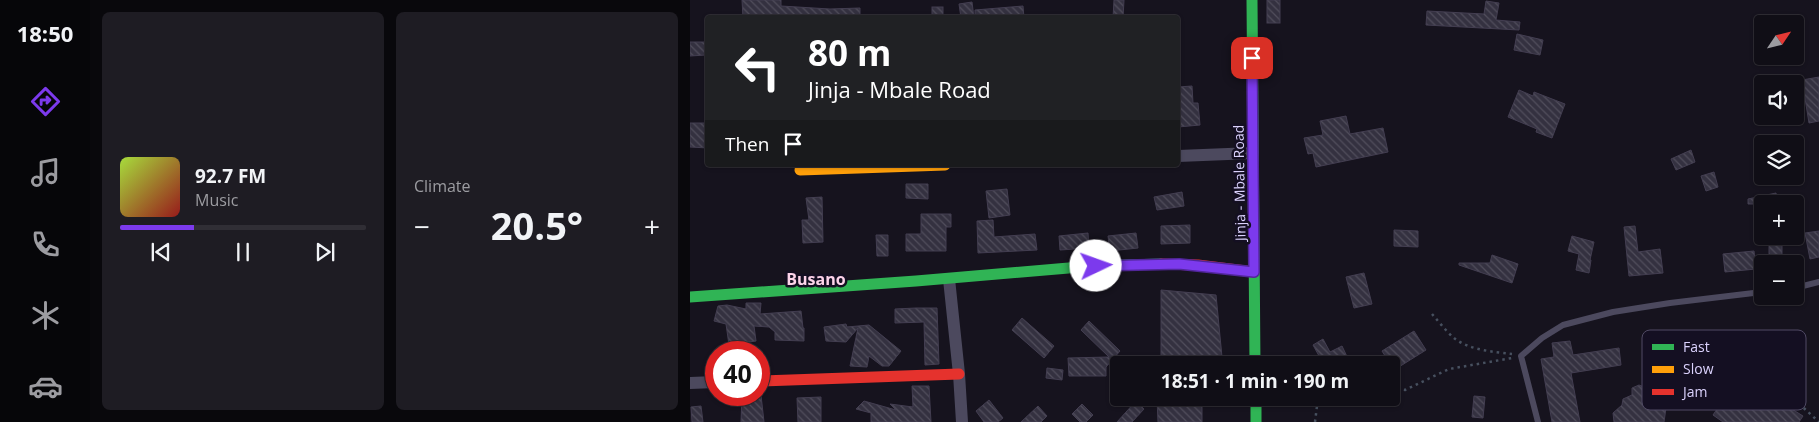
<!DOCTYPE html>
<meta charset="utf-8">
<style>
:root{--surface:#100e16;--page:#1e1c23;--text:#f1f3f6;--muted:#9c9ca1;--line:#302e35;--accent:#7c3aed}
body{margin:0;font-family:"Open Sans",sans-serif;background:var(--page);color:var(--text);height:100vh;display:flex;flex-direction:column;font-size:19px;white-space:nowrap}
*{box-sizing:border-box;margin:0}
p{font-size:16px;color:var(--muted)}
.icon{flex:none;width:28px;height:28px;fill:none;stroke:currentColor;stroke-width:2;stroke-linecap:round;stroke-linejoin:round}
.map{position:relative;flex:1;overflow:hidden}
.drawer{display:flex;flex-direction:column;gap:12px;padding:12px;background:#09080c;width:600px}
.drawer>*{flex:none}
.hud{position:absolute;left:15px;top:15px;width:475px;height:152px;border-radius:5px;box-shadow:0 1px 4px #0004,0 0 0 1px var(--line);background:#202124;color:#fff;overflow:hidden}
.needle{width:32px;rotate:55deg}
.tools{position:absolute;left:1064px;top:15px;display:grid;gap:10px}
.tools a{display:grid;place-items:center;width:50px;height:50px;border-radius:5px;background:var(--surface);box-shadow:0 1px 4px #0004,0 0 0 1px var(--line);font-size:25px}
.speed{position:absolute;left:15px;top:341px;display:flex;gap:10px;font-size:25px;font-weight:700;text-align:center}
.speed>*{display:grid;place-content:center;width:65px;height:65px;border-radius:50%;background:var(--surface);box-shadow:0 1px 4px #0004,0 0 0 1px var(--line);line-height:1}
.speed .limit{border:8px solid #d22;background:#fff;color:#111}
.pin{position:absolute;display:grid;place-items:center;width:42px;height:42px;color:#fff;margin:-21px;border-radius:10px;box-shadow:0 2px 8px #0006}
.me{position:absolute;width:55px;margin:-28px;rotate:87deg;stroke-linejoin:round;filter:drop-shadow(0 0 4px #0008)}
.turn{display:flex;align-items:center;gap:18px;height:105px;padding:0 20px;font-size:22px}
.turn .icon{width:65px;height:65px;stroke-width:2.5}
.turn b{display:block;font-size:35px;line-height:42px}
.then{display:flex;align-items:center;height:48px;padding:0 20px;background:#0003;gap:10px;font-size:19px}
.big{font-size:38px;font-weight:700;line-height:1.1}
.drawer .widget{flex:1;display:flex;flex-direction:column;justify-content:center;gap:8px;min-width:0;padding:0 18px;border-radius:8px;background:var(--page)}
.song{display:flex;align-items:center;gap:15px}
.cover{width:60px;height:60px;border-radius:8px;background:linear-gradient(135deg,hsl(80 70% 55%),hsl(0 70% 35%))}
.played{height:5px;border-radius:2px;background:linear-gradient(90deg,var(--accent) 30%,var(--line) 30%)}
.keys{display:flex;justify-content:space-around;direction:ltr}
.heat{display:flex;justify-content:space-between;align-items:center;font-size:28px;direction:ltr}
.drawer .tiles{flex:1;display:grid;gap:12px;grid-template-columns:repeat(2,1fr)}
.trip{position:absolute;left:420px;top:356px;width:290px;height:50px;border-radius:5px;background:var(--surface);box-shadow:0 1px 4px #0004,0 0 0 1px var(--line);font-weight:700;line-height:50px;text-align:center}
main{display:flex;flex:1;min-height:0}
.tabs{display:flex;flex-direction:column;width:90px;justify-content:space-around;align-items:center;background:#060609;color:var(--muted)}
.tabs .icon{width:35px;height:35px}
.tabs .current{color:var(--accent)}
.tabs b{font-size:22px;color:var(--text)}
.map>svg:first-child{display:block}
</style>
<main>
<nav class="tabs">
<b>18:50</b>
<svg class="icon current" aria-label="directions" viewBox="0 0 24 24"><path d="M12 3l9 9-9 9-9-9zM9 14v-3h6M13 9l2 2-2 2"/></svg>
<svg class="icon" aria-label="music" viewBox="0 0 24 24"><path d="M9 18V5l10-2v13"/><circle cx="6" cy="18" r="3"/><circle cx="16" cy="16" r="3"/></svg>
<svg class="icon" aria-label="phone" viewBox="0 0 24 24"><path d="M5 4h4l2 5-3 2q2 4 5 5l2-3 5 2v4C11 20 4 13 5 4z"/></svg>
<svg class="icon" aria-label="climate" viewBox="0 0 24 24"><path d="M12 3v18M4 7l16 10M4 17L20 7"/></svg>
<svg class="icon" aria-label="car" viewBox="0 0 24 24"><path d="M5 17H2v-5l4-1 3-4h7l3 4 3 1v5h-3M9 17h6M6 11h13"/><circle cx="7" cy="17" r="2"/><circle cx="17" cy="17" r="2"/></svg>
</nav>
<section class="drawer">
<div class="tiles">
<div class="widget">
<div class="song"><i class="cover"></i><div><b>92.7 FM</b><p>Music</p></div></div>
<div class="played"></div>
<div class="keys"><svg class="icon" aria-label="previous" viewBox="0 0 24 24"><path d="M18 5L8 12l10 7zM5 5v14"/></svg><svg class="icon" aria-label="pause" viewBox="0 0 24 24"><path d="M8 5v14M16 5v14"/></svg><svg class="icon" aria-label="next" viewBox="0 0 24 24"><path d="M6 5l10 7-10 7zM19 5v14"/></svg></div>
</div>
<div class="widget"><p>Climate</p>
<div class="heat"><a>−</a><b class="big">20.5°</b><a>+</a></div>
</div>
</div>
</section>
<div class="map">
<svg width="1129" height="422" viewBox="0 0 1129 422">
<defs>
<pattern id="building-back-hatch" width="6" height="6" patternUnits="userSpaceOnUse" patternTransform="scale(1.25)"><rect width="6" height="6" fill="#343140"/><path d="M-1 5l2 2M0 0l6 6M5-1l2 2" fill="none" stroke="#514e5c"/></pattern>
</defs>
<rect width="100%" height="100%" fill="#16131e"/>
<g fill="url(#building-back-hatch)" stroke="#433e51">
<path d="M52,0H91V6L140,9L170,8V18H53Z"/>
<path d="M424,0H434L433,18H423Z"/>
<rect x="577" y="0" width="13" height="23"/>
<path d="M796,1L809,3L806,20L830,22L829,30L736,25L737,11L794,14Z"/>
<path d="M282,2L284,18H271L269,4Z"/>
<path d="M333,6L334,18H285V10Z"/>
<rect x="242" y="7" width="11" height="11"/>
<path d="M827,34L853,40L850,55L824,50Z"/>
<path d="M0,42H15L16,55L0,56Z"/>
<path d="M1129,77V121L1119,123L1112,80Z"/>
<path d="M502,86L503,103H508L510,125L488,127V87Z"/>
<path d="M829,90L843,96L844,92L875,104L862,138L846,132L847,129L818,117Z"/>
<path d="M656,116L660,134L693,128L698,152L626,167L623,153L618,154L614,138L633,135L630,121Z"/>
<path d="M0,123H17L18,148L0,147Z"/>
<path d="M1001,150L1005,162L986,170L981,159Z"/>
<path d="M1024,172L1028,187L1016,191L1011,176Z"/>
<path d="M216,184H238V199L216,198Z"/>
<path d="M317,189L320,215L299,218L296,191Z"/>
<path d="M492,192L494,206L467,210L464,197Z"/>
<path d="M1086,193L1088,204H1058V199Z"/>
<path d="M132,197L133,242L113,243L112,220H119L116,198Z"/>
<path d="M231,214H261V227H256V251H216V234H231Z"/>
<path d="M303,220L304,237L345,234L347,250L288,253L287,221Z"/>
<path d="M500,225V243L471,244V226Z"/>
<path d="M945,226L948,252L970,249L973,273L939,276L934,227Z"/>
<path d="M704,230L728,231V247L704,246Z"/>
<path d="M1129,231V257L1120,259L1115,233Z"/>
<path d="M398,233L399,248L370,250L369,236Z"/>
<path d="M446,233L448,248L420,251L418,236Z"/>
<path d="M186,235H198V256H187Z"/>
<path d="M882,236L904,242L900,260H901L899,273L886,270L889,254L878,251Z"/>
<path d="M1079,236H1092V259L1079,258Z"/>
<path d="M1064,251L1066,269L1035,272L1033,254Z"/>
<path d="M802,255L828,264L822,283L769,265V263H800Z"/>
<path d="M674,273L682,304L664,308L656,277Z"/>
<path d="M471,290L526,295L532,357L471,358Z"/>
<path d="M56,303H71L70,314L111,311L113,328H114V341L85,340V332L79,327L64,326L66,341L39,345L36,324L24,321L28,306L37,305L56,309Z"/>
<path d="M226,308H247L249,364L235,365L234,322L205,323V309Z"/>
<path d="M332,318L364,346L354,358L322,330Z"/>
<path d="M399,321L430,351L416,367V376H379L378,358L419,357L391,330Z"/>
<path d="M156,324L157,327L179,325L211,351L199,366H192L179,356L177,367L160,366L168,328L156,342L136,341L134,327Z"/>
<path d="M724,331L736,350L704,370L692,351Z"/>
<path d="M633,339L640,352L652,346L661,365H634L623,345Z"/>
<path d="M880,341L883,355L929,348L931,365L881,373L890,422H862L851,359L864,357L862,343Z"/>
<path d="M357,368L373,370L372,380L356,378Z"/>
<path d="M949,385L959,389L957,399L964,398L967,406L976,408L974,422H924L923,413L932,405L933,399L942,395V388Z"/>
<path d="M222,386H239L241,422H181V413L166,409L174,401L206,410L200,404L223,407Z"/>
<path d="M1040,390L1067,408L1076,393L1113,416L1109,422H1033L1023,415Z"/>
<path d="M52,395H71L74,422H51Z"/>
<path d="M784,396L795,397L793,418L782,417Z"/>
<path d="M131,397V422H108L107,398Z"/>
<path d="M467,398H512V422H468Z"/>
<path d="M299,400L313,418L308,422H294L286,411Z"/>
<path d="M446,401L454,409L442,422H427Z"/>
<path d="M392,404L403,415L396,422H390L382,414Z"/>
<path d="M11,406L13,422H2L1,407Z"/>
<path d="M348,406L357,416L351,422H331Z"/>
</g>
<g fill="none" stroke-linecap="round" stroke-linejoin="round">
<g stroke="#47505f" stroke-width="2.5" stroke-dasharray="2.5 4" stroke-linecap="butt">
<path d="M742,314C749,322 756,331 764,338C779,350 804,352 822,354"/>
<path d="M989,380L1029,383L1061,388L1105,400L1129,422"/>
<path d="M701,388L715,390L759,369L822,358"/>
<path d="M625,422L628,398"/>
</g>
<g stroke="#4c495e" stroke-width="6">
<path d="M1105,288L1129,282"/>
<path d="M848,422L831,356L852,338L873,325L923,312L980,303L1072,292"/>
</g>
<g stroke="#4c495e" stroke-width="12">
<path d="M488,156L563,153"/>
<path d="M259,279L269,374L272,422"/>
<path d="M0,383L26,382"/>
</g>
<g stroke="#30b455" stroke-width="11">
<path d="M562,0L565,365"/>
<path d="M0,297L226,281L402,266L471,264"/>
<path d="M566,398V422"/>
</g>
<path stroke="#ff9f0a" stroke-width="11" d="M110,170L255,165"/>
<g stroke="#e5322d" stroke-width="11">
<path d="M471,264L508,265L564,272"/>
<path d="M69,381L269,374"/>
</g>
</g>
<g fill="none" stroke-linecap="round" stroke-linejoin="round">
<defs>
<path id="route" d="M406,266L489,264L564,272L562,58"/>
</defs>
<use href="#route" stroke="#51269a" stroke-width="12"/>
<use href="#route" stroke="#7c3aed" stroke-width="9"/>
</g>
<g text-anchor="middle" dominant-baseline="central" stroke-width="5" stroke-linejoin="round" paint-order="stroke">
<g font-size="14" fill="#dbd2fd" stroke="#140f22">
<text transform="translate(549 183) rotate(-91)">Jinja - Mbale Road</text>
</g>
<g font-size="16" font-weight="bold" fill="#fdd4ea" stroke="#140f22">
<text x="126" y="279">Busano</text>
</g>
</g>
<rect x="952" y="330" width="164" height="80" rx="8" fill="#140f22" stroke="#504a64" stroke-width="1"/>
<rect x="962" y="344" width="22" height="6" fill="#30b455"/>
<rect x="962" y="366" width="22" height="7" fill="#ff9f0a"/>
<rect x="962" y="389" width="22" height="6" fill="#e5322d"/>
<g font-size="14" fill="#dbd2fd">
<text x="993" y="352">Fast</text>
<text x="993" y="374">Slow</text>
<text x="993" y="397">Jam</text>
</g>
</svg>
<div class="tools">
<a><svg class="needle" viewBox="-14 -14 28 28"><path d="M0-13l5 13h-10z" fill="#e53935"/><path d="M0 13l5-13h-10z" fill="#9c9ca1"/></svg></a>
<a><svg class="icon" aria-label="sound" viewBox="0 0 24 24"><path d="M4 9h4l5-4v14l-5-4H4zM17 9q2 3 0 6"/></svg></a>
<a><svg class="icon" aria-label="layers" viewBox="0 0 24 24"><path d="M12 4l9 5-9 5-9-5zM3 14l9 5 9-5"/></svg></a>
<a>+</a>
<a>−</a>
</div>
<div class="speed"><div class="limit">40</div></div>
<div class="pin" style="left:562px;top:58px;background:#d93025"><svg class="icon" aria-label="arrive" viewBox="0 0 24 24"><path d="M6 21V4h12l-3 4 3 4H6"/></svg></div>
<svg class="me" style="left:406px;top:266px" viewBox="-20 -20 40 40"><circle r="19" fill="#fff"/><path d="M0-13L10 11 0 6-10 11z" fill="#7c3aed"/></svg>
<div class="trip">18:51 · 1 min · 190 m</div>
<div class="hud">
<div class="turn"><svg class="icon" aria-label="left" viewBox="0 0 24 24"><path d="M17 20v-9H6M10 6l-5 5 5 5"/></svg><div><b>80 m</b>Jinja - Mbale Road</div></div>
<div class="then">Then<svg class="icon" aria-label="arrive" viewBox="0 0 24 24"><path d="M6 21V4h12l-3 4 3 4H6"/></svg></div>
</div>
</div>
</main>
